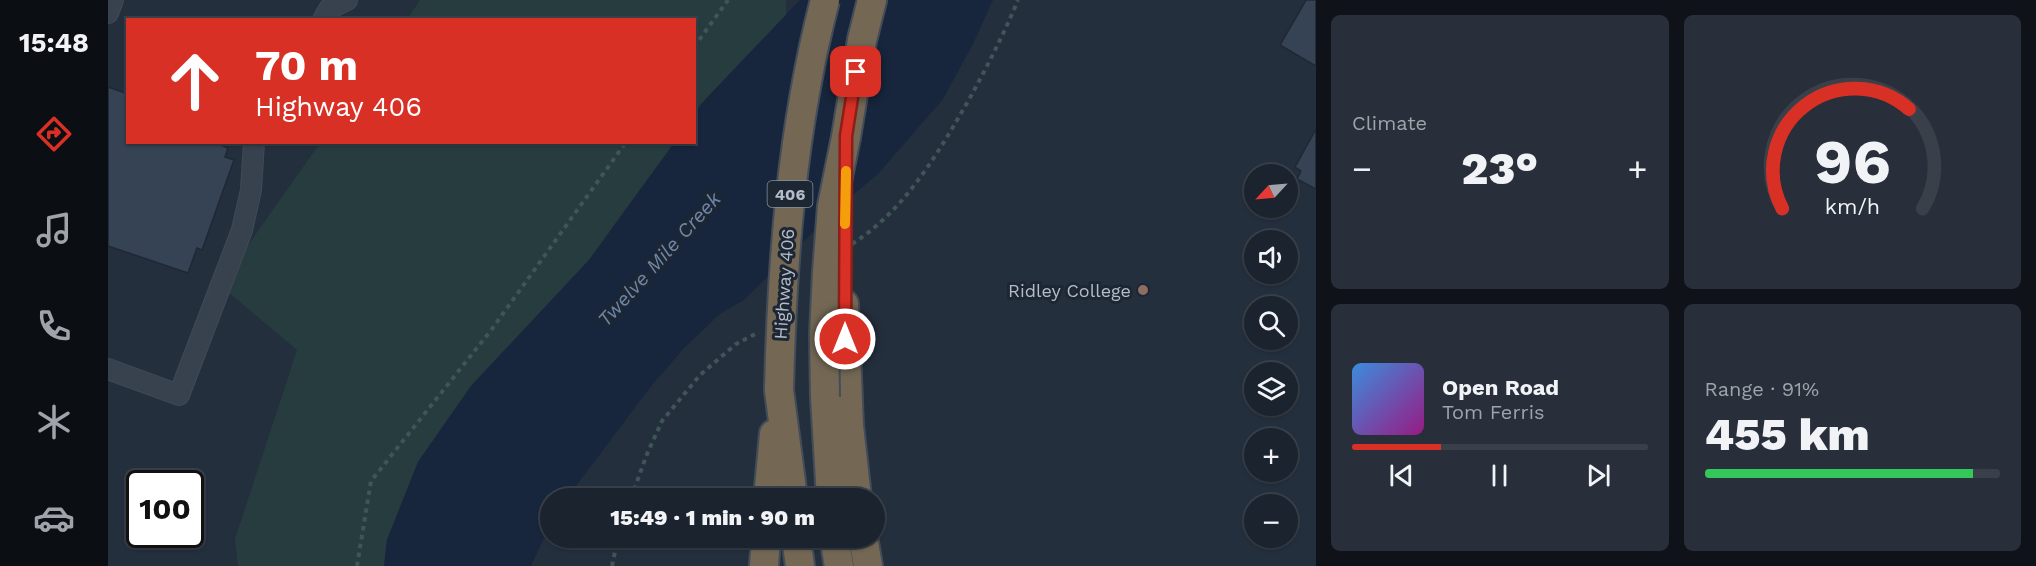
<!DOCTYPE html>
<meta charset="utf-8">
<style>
:root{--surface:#1b232e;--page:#282f3a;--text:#f1f3f6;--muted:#a0a4aa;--line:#39404a;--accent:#d93025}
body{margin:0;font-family:"Work Sans",sans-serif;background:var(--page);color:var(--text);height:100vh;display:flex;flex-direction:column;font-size:22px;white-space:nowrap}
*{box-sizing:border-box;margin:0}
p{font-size:20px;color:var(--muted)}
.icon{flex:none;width:33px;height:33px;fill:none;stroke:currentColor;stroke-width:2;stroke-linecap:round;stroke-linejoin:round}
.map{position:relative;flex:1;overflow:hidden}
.panel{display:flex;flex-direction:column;gap:15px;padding:15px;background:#0f1319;width:720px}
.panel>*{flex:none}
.banner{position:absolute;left:18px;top:18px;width:570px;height:126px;border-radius:0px;box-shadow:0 2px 4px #0004,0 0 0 2px var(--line);background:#d93025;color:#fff;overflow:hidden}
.needle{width:39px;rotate:244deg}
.buttons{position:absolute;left:1136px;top:164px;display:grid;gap:12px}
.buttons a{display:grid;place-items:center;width:54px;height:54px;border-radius:50%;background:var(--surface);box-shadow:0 2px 4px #0004,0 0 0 2px var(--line);font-size:30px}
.speed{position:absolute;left:18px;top:470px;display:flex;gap:12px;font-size:30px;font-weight:700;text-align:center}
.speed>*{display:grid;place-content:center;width:78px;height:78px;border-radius:50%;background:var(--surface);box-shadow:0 2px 4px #0004,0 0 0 2px var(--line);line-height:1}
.speed .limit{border:3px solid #111;border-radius:9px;background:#fff;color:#111}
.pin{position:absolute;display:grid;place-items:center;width:51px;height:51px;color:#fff;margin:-26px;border-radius:12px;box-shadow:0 3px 9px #0006}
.me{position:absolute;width:66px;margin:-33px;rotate:0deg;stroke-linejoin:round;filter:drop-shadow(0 0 4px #0008)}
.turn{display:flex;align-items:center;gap:21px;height:126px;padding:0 30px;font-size:27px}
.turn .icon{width:78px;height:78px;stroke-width:2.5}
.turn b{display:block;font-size:42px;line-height:51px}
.big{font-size:45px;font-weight:800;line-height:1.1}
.panel .tile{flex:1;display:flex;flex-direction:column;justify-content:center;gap:9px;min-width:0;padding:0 21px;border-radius:9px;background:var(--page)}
.panel .dial{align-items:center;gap:0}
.dial svg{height:156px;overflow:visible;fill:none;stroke:var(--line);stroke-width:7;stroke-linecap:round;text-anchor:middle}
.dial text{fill:var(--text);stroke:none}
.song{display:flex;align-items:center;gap:18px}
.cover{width:72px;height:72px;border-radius:9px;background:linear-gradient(135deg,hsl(210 70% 55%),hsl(310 70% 35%))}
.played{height:6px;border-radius:3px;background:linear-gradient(90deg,var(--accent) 30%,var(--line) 30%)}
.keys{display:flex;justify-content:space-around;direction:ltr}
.heat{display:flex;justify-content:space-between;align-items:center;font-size:33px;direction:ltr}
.charge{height:9px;border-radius:4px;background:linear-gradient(90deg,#34c759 91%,var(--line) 0)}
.panel .tiles{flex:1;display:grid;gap:15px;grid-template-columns:repeat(2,1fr)}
.trip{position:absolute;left:432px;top:488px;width:345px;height:60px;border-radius:30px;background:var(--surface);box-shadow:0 2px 4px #0004,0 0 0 2px var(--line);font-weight:800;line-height:60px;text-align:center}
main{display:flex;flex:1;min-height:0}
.tab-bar{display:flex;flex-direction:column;width:108px;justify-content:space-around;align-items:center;background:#0b0e12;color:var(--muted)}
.tab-bar .icon{width:42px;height:42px}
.tab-bar .current{color:var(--accent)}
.tab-bar b{font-size:27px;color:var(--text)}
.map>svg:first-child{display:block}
</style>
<main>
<nav class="tab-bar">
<b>15:48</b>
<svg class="icon current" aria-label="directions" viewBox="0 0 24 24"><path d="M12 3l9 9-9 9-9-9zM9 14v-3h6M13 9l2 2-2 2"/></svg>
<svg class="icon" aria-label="music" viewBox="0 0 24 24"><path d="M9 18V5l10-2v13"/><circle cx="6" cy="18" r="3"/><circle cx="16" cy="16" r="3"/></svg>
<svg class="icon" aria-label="phone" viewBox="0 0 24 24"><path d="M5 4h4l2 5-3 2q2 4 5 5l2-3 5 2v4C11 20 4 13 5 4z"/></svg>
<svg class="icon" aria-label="climate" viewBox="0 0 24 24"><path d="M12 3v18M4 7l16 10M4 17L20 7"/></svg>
<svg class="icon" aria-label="car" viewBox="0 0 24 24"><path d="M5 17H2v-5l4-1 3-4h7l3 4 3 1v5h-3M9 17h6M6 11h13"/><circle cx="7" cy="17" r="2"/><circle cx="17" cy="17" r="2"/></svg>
</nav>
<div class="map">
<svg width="1208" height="566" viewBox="0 0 1208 566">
<rect width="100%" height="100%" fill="#242f3e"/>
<g fill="#263c3f">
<path d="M312,0H678V15L594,103L587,113L586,20H299Z"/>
<path d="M212,143H566L481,260L363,386L310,462L279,540L276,566H130L127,539L189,350L112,285Z"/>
</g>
<path fill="#17263c" d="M692,0H885L865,44L835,99L771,173L734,204L636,300L613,313L576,348L544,385L459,498H442V525L423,566H276L279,540L310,462L363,386L481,260L566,143L586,142L587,113L594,103Z"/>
<g fill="#364354" stroke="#1f2835" stroke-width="1.5">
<path d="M1198,0H1208V66L1172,45Z"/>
<path d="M0,87L20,94V142H106L120,148L117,157L126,160L94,250L89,248L80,273L0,246Z"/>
<path d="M1208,129V189L1189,179L1193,171L1187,167Z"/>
</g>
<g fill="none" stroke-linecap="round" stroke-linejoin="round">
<defs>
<g id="minor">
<path d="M0,13L5,0"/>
<path d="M215,20L221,9L239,0"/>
<path d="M0,369L71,395L134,230L143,190L146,142"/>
</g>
<g id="highway">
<path d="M738,137L754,40L764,0"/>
<path d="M736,304L741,426L749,498"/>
<path d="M671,390L685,498"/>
<path d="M717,397L723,498"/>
<path d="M660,498L666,434"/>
<path d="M688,537L692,566"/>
<path d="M726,537L731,566"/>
<path d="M755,537L760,566"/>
<path d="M656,566L658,537"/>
</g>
</defs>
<use href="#minor" stroke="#414a57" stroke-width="22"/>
<use href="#highway" stroke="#434c59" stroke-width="32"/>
<g stroke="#3f5557" stroke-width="4" stroke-dasharray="4.5 4.5" stroke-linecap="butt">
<path d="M586,47L620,0"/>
<path d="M744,244C796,211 829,155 859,103C878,69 895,36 910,0"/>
<path d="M523,498L539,454L554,421L592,375L628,344L651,332"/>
<path d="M249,566L263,481L384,329L518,142"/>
<path d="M504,566L510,537"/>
</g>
<use href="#minor" stroke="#38414e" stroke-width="20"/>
<use href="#highway" stroke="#746855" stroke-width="28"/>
<defs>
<g id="highway-bridge">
<path d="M671,390C674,259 684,128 717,0"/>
<path d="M717,397L716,334L719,273L724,206L738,137"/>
</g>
</defs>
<use href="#highway-bridge" stroke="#434c59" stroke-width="32" stroke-linecap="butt"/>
<use href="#highway-bridge" stroke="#746855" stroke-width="28"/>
</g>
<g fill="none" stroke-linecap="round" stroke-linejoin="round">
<defs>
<path id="route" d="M737,339L738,136L748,72"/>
</defs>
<use href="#route" stroke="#8d1f18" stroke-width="15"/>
<use href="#route" stroke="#d93025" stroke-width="10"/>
<path stroke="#f59e0b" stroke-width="10" d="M737,224L738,171"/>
</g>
<circle fill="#8d6e63" stroke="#1d2633" stroke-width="2" cx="1035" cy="290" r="6"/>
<g text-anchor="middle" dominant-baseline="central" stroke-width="6" stroke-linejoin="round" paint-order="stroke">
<rect fill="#1d2633" stroke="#878f9c" stroke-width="1.5" x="659.5" y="181" width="45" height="26" rx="4.5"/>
<g font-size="16" font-weight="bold" fill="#b4bcc9">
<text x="682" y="194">406</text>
</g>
<g font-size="18" fill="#b4bcc9" stroke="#1d2633">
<text transform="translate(676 284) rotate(-86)">Highway 406</text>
</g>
<g font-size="18" fill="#b4bcc9" stroke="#1d2633" text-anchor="end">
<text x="1023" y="290">Ridley College</text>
</g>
<g font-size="20" font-style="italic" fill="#6d86a8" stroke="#1d2633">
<text transform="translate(551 259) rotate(-48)">Twelve Mile Creek</text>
</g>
</g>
</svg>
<div class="buttons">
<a><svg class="needle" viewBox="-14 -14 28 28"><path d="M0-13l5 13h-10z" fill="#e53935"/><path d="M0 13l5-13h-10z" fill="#a0a4aa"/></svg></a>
<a><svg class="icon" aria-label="sound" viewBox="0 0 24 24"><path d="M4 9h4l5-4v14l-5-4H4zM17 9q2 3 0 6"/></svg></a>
<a><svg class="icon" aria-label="search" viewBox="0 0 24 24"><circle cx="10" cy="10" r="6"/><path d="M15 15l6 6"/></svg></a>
<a><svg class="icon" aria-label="layers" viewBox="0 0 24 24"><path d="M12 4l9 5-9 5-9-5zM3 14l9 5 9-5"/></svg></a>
<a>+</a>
<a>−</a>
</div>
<div class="speed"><div class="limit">100</div></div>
<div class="pin" style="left:748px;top:72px;background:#d93025"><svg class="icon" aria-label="arrive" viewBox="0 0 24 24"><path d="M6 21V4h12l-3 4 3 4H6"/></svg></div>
<svg class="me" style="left:737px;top:339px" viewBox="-20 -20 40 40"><circle r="17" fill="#d93025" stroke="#fff" stroke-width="3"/><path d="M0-11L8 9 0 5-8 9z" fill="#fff"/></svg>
<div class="trip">15:49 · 1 min · 90 m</div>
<div class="banner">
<div class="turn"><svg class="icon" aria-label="ahead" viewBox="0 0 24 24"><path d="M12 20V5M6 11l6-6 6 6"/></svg><div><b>70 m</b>Highway 406</div></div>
</div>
</div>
<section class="panel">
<div class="tiles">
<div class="tile"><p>Climate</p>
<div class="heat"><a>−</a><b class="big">23°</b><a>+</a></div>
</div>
<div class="tile dial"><svg viewBox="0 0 100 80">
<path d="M14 69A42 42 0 1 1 86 69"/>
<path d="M14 69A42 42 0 0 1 79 18" stroke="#d93025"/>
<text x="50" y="56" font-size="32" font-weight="700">96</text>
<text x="50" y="72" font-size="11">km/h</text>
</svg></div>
<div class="tile">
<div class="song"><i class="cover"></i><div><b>Open Road</b><p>Tom Ferris</p></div></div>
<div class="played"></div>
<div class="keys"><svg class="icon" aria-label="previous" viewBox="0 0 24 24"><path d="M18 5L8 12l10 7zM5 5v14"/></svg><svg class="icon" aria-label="pause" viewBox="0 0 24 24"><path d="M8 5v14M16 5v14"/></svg><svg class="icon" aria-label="next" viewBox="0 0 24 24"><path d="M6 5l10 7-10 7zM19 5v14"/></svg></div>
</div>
<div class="tile"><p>Range · 91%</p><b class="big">455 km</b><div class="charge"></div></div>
</div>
</section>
</main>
